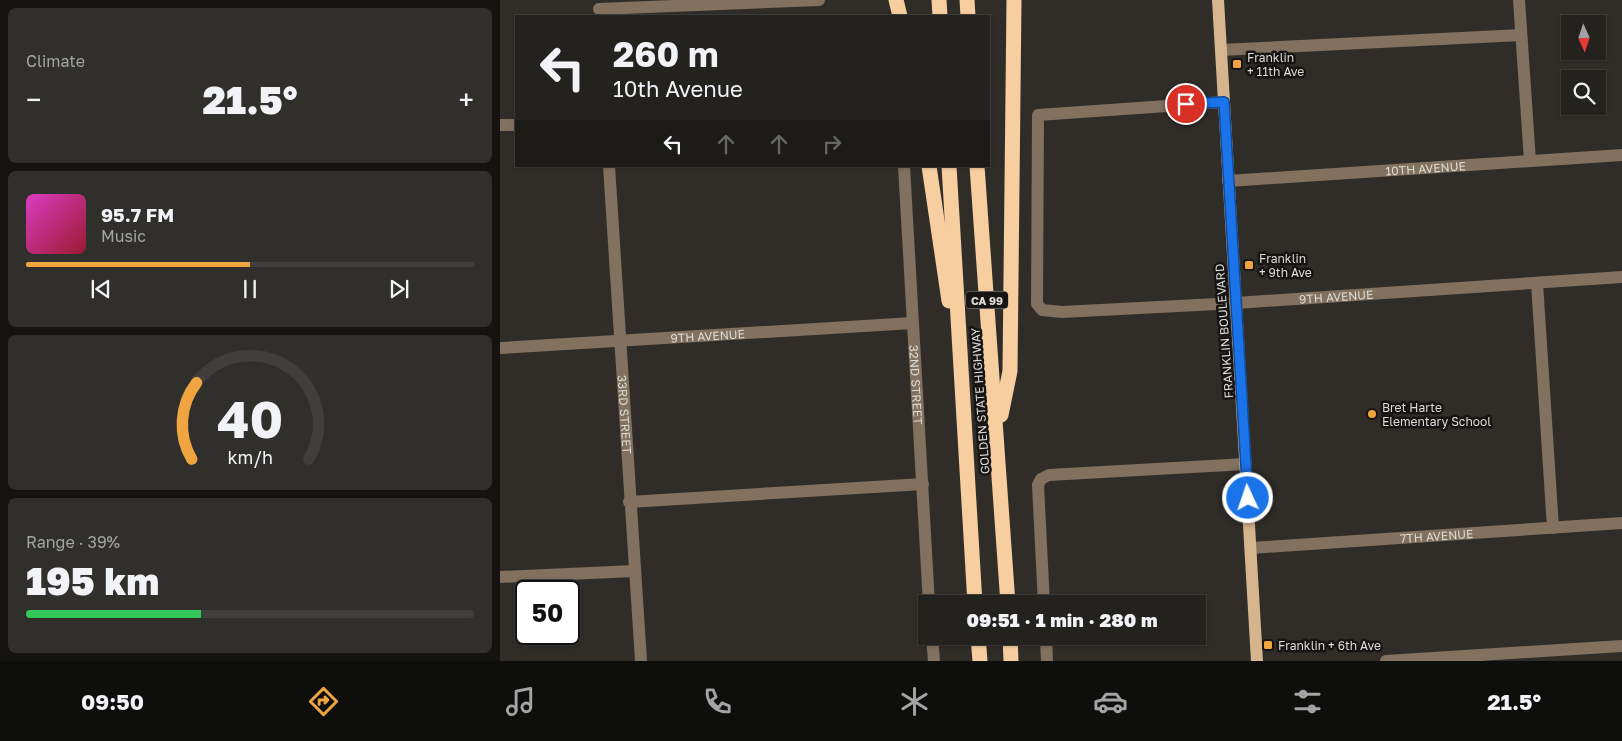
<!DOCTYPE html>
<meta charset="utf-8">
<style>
:root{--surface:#24221f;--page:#302f2c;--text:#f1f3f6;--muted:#a3a4a4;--line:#413f3d;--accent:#f1a540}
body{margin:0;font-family:"Golos Text",sans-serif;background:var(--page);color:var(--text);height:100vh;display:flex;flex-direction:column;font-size:19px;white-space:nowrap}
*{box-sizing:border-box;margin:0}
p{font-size:16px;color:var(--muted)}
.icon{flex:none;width:28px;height:28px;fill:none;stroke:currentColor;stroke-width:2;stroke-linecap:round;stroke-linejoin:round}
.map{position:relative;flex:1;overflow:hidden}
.sheet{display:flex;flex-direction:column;gap:8px;padding:8px;background:#141311;width:500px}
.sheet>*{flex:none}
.top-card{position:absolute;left:15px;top:15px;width:475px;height:152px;border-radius:0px;box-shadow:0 1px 4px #0004,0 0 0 1px var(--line);background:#24221f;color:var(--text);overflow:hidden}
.needle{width:32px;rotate:177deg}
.fabs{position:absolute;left:1061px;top:15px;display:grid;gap:10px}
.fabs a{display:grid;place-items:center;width:45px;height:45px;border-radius:0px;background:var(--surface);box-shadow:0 1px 4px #0004,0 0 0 1px var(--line);font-size:25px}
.speed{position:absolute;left:15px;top:580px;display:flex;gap:10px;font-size:25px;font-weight:700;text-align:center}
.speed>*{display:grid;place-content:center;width:65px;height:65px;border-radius:50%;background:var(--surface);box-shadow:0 1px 4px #0004,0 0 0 1px var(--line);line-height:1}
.speed .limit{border:2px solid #111;border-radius:8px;background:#fff;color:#111}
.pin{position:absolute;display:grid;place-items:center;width:42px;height:42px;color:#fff;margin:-21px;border:2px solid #fff;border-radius:50%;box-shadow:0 1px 5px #0007}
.me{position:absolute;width:55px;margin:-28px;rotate:357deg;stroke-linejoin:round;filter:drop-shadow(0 0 4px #0008)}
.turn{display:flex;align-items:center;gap:18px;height:105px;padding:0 15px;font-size:22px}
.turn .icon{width:65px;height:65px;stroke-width:2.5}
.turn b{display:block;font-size:35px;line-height:42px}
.lanes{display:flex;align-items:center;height:48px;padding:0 15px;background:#0003;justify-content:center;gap:25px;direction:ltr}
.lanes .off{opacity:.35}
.big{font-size:38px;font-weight:800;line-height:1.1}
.sheet .widget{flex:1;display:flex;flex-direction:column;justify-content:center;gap:8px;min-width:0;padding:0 18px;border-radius:8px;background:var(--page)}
.sheet .dial{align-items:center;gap:0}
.dial svg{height:130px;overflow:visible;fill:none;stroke:var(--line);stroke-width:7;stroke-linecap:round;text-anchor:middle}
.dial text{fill:var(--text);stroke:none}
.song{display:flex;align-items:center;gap:15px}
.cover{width:60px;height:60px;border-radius:8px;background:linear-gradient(135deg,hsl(310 70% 55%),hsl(350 70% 35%))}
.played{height:5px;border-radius:2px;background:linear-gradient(90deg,var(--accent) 50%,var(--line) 50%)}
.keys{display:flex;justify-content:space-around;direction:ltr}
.heat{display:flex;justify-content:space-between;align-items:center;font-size:28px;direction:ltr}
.charge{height:8px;border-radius:4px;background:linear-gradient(90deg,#34c759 39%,var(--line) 0)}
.trip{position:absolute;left:418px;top:595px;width:288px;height:50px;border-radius:0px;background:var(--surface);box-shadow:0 1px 4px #0004,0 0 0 1px var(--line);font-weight:800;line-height:50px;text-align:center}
.dock{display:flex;height:80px;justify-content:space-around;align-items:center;background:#0e0e0c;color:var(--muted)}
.dock .icon{width:35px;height:35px}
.dock .on{color:var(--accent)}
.dock b{font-size:22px;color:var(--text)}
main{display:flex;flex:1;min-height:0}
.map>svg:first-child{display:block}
</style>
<main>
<section class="sheet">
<div class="widget"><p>Climate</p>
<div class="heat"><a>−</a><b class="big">21.5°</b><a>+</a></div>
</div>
<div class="widget">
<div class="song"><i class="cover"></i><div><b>95.7 FM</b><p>Music</p></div></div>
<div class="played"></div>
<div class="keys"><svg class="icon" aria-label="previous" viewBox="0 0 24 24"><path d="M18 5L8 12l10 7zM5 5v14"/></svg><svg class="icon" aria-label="pause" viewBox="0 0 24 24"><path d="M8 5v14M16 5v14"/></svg><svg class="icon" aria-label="next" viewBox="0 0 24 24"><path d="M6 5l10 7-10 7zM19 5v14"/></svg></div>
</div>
<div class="widget dial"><svg viewBox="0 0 100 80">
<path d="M14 69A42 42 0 1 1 86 69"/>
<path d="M14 69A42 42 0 0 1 17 22" stroke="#f1a540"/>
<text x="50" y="56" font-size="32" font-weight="700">40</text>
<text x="50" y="72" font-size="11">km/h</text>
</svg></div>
<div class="widget"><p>Range · 39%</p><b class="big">195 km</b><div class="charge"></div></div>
</section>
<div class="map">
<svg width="1122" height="661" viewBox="0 0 1122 661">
<rect width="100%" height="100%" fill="#302d29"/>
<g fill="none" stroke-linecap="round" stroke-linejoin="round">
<g stroke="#81715e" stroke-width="12">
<path d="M1019,0L1030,161"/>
<path d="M99,9L319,0"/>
<path d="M721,50L1021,35"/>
<path id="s1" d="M724,102L538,115L537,304L542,310L562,312L736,303L1122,277"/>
<path d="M0,125H16"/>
<path id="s2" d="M109,166L141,661"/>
<path id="s3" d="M404,166L429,604"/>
<path id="s4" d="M728,181L1122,155"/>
<path d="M1037,283L1053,528"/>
<path id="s5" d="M0,348L413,323"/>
<path d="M129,502L423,484"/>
<path id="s6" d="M751,548L1122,523"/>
<path d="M0,577L134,571"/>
<path d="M544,604L538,485L541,479L549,475L746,464"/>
<path d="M432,636L434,661"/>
<path d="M546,636L547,661"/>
<path d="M886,661L1122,646"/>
</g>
<path stroke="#d6b48d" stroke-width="12" d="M718,0L757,661"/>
<g stroke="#f7ce9f" stroke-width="15">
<path d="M396,0L400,16"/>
<path d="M439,0L440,16"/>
<path d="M467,0L468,16"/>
<path d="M429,166L449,301"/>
<path d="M449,166L475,604"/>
<path d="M477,166L508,604"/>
<path d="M501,415L510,371L514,0"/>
<path d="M478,636L480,661"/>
<path d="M510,636L511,661"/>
</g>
</g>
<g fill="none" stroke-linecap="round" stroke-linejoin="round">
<defs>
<path id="route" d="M686,104L724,102L748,498"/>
</defs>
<use href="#route" stroke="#114b97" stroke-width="12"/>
<use href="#route" stroke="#1a73e8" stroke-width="9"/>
</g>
<g fill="#f1a540" stroke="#171514" stroke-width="2">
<rect x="732" y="59" width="10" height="10" rx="2.5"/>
<rect x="744" y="260" width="10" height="10" rx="2.5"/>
<circle cx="872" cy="414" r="5"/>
<rect x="763" y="640" width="10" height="10" rx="2.5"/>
</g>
<g text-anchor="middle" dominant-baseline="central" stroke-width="5" stroke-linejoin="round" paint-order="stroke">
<rect fill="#171514" stroke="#a2a09e" stroke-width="1" x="466" y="291.5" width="42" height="17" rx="4"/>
<g font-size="11" font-weight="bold" fill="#dedcd9">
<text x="487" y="300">CA 99</text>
</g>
<g font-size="12" fill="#dedcd9" stroke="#171514" text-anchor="start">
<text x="747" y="57">Franklin<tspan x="747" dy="14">+ 11th Ave</tspan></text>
<text x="759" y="258">Franklin<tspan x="759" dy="14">+ 9th Ave</tspan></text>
<text x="882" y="407">Bret Harte<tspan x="882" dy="14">Elementary School</tspan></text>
<text x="778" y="645">Franklin + 6th Ave</text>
</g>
<g font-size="12" fill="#dedcd9" stroke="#171514">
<text stroke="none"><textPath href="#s4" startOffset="198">10TH AVENUE</textPath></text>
<text stroke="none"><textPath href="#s1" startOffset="678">9TH AVENUE</textPath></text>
<text transform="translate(724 331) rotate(-94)">FRANKLIN BOULEVARD</text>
<text stroke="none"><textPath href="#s5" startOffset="208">9TH AVENUE</textPath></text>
<text stroke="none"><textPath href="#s3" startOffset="219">32ND STREET</textPath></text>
<text transform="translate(480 401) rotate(-94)">GOLDEN STATE HIGHWAY</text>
<text stroke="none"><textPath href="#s2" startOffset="249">33RD STREET</textPath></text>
<text stroke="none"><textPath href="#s6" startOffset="186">7TH AVENUE</textPath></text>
</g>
</g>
</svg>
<div class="fabs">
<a><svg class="needle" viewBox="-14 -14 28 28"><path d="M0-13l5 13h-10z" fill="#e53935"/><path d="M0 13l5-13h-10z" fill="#a3a4a4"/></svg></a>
<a><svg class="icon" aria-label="search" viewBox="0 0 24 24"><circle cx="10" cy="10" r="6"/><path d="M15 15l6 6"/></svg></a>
</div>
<div class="speed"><div class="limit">50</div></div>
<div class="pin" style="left:686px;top:104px;background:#d93025"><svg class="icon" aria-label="arrive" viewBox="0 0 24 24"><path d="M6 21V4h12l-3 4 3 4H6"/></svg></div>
<svg class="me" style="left:748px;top:498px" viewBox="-20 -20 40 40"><circle r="17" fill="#1a73e8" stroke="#fff" stroke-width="3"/><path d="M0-11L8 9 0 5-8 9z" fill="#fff"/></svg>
<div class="trip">09:51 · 1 min · 280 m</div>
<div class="top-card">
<div class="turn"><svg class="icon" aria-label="left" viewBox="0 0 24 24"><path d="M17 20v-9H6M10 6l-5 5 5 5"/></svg><div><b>260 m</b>10th Avenue</div></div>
<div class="lanes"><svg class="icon" aria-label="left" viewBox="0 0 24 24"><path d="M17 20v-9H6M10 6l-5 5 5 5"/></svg><svg class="icon off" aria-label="ahead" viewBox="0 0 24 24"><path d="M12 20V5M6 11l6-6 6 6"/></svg><svg class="icon off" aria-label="ahead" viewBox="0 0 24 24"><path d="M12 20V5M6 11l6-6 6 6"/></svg><svg class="icon off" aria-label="right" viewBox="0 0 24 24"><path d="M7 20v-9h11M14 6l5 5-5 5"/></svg></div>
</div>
</div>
</main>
<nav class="dock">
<b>09:50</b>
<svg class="icon on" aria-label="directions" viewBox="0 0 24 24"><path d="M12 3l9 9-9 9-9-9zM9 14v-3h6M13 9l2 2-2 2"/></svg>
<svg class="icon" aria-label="music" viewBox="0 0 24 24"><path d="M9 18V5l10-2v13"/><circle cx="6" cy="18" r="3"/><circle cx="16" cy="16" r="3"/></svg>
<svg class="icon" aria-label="phone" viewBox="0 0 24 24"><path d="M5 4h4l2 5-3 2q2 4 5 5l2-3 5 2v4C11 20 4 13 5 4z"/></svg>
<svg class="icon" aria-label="climate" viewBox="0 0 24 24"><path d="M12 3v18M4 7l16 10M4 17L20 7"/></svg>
<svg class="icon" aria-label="car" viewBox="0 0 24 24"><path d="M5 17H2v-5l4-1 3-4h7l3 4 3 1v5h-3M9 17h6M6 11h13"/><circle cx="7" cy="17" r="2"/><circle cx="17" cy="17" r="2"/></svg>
<svg class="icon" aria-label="filters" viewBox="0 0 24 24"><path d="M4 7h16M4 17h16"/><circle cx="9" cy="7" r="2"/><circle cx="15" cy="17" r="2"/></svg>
<b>21.5°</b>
</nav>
